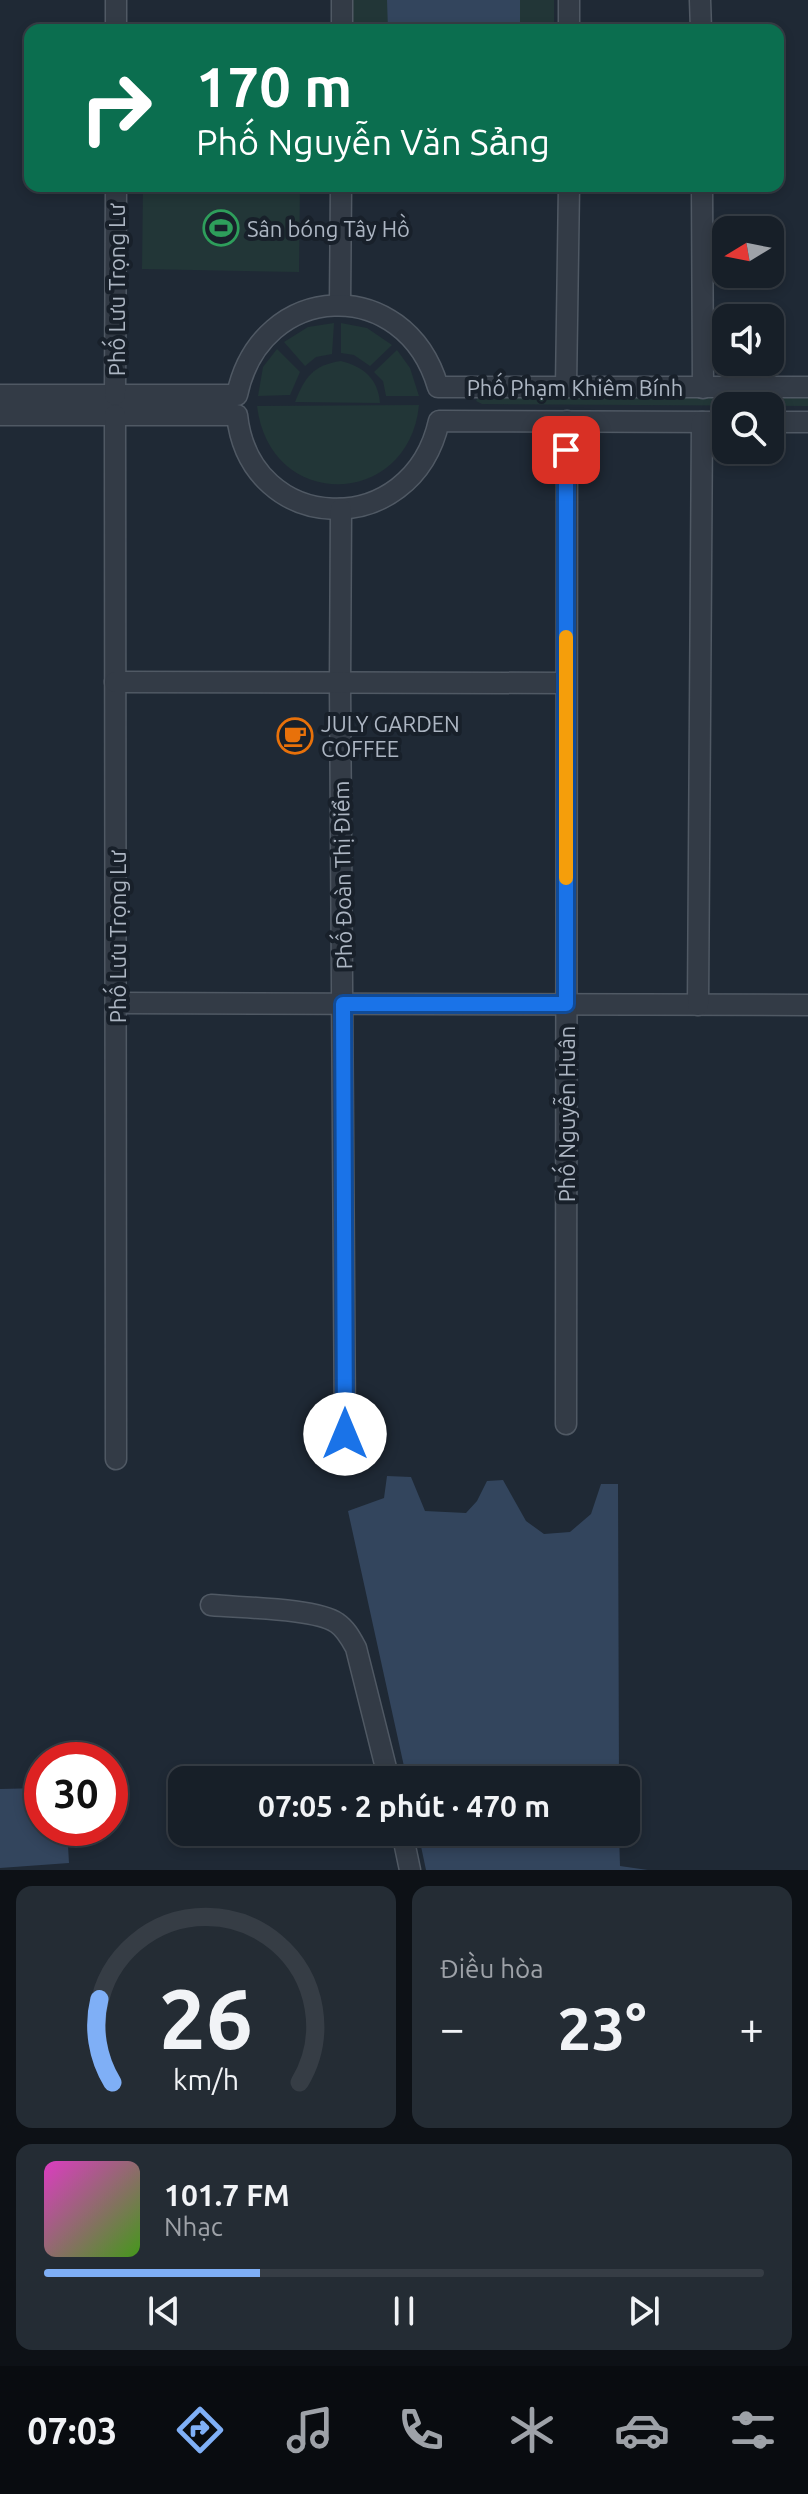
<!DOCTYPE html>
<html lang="vi">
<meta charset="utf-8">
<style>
:root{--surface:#171f28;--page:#242c34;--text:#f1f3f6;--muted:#9ea2a8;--line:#363d45;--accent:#7faff6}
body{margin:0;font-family:Ubuntu,sans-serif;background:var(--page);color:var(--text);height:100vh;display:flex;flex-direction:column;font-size:30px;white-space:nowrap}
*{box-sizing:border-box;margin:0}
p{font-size:26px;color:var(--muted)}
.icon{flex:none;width:44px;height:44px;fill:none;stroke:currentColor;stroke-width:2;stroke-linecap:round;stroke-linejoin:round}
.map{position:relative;height:1870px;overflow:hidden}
.side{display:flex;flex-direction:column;gap:16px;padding:16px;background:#0d1116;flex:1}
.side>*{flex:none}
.hud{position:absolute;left:24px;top:24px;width:760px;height:168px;border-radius:16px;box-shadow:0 4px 12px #0003,0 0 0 2px var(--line);background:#0b6e4f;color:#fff;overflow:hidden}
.needle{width:52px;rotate:260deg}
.tools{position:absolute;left:712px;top:216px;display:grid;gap:16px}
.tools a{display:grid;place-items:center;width:72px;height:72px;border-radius:16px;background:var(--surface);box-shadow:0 4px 12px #0003,0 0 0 2px var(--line);font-size:40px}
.speed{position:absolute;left:24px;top:1742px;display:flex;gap:16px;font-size:40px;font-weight:700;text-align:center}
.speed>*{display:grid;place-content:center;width:104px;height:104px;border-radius:50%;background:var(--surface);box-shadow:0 4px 12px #0003,0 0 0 2px var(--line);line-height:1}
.speed .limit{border:12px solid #d22;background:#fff;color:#111}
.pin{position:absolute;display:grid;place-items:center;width:68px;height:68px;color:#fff;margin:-34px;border-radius:16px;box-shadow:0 4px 12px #0006}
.me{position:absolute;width:88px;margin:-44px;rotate:0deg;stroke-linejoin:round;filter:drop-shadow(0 0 6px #0008)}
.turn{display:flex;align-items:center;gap:28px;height:168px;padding:0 40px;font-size:36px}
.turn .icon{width:104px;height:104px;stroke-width:2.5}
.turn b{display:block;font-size:56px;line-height:68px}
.big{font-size:60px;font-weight:600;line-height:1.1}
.side .tile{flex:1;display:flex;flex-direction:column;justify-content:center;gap:12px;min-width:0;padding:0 28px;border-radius:16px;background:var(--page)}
.side .dial{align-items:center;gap:0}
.dial svg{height:208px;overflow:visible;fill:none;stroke:var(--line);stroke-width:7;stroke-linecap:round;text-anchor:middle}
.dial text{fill:var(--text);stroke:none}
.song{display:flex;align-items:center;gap:24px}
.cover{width:96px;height:96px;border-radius:12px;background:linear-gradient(135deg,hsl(310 70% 55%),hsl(100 70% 35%))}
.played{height:8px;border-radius:4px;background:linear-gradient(90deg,var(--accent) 30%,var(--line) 30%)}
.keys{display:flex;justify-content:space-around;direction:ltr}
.heat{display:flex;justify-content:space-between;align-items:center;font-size:44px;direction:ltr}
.side .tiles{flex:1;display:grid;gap:16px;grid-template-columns:1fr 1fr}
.tile:last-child{grid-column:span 2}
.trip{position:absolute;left:168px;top:1766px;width:472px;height:80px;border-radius:16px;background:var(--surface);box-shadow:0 4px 12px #0003,0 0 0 2px var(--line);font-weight:600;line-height:80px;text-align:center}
.dock{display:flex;height:128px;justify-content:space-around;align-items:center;background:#090c10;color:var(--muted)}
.dock .icon{width:56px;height:56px}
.dock .active{color:var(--accent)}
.dock b{font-size:36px;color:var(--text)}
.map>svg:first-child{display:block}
</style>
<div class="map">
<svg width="808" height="1870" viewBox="0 0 808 1870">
<rect width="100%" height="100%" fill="#1f2935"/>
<g fill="#223637">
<rect x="350" y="0" width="204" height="30"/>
<path d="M143,186H300L299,272L142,269Z"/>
<path d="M334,323L332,354L316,357L305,366L284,342L308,327Z"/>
<path d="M341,323L367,328L392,345L370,366L354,355L341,353Z"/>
<path d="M277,349L300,372L290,395L258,396L263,367Z"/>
<path d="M397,350L410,368L419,396H386L383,381L374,372Z"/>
<path d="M341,361C364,367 378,379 380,403L295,402C305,377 313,365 341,361Z"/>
<path d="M479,396L808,397V406L482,404L476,401Z"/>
<path d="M419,405C409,508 270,513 257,406Z"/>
</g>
<g fill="#33455d">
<path d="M387,0H520V30H388Z"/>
<path d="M387,1476L411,1477L425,1511L466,1513L477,1501L487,1481L503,1480L526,1521L544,1534L570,1532L591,1514L601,1484H618L619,1780H407L348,1511L384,1498Z"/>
<path d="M42,1788V1828H67L69,1863L0,1868V1789Z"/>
<path d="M418,1832H619L620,1866L648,1870H426Z"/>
</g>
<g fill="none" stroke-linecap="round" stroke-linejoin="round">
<defs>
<g id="minor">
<path d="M342,0V30"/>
<path d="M569,0V30"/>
<path d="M700,0L701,30"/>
<path d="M116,30V0"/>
<path d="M702,186L703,388"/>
<path d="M340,305L341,186"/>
<path d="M566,387L569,186"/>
<path d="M0,395H237C261,280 405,274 438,387H808"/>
<path d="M115,395L116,186"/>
<path d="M0,415H237C250,536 412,542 439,421L726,422"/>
<path d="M115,415L116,1459"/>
<path d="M770,422H808"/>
<path d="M341,509L340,684L345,1434"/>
<path d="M115,682L566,683"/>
<path d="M117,1003L808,1005"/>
<path d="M698,1005L702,422"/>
<path d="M566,1424L567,421"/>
<path d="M211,1605C240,1608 316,1608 337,1623C346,1629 351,1639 356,1648L389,1780"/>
<path d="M402,1832L410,1870"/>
</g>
</defs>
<use href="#minor" stroke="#505964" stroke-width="23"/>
<use href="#minor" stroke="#333b46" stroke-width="20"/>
</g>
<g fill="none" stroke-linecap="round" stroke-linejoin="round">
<defs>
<path id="route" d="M345,1434L343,1004H566V450"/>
</defs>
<use href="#route" stroke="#114b97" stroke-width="20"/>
<use href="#route" stroke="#1a73e8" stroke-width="14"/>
<path stroke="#f59e0b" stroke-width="14" d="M566,878V637"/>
</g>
<defs>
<symbol id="stadium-ring" viewBox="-11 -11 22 22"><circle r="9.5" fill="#18202a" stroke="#2e9e5b" stroke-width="1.5"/><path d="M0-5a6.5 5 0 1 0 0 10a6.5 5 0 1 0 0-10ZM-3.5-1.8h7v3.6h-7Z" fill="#2e9e5b"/></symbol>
<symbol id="cafe-ring" viewBox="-11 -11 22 22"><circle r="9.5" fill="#18202a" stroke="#e8710a" stroke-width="1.5"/><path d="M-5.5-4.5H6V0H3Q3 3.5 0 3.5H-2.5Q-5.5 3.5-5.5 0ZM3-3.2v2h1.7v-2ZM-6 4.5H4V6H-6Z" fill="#e8710a"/></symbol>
</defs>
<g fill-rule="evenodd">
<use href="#stadium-ring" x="201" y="208" width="40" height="40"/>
<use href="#cafe-ring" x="275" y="716" width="40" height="40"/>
</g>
<g text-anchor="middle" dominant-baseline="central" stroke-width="8" stroke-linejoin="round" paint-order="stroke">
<g font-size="22" fill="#adb6c3" stroke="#18202a" text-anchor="start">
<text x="247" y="228">Sân bóng Tây Hồ</text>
<text x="321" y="723">JULY GARDEN<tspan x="321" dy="25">COFFEE</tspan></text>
</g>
<g font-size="22" fill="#adb6c3" stroke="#18202a">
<text transform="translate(116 290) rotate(-90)">Phố Lưu Trọng Lư</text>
<text x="575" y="387">Phố Phạm Khiêm Bính</text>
<text transform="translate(342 875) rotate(-91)">Phố Đoàn Thị Điểm</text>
<text transform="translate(117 937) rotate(-90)">Phố Lưu Trọng Lư</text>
<text transform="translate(566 1114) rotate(-90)">Phố Nguyễn Huân</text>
</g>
</g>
</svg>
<div class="tools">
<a><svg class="needle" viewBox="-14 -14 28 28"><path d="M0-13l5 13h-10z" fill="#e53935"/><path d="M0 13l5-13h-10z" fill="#9ea2a8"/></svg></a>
<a><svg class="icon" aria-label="sound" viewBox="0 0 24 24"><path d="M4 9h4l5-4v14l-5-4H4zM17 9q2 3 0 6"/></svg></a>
<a><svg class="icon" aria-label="search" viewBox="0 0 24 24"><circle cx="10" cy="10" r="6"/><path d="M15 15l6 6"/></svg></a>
</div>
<div class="speed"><div class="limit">30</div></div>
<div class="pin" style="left:566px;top:450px;background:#d93025"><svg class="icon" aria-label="arrive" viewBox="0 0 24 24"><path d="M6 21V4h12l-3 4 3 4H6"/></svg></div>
<svg class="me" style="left:345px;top:1434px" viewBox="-20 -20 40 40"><circle r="19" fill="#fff"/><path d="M0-13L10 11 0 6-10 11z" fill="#1a73e8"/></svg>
<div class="trip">07:05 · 2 phút · 470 m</div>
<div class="hud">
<div class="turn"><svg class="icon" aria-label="right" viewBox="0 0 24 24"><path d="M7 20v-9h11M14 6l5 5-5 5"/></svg><div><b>170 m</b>Phố Nguyễn Văn Sảng</div></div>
</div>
</div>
<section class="side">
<div class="tiles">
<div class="tile dial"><svg viewBox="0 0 100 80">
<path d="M14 69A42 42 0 1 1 86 69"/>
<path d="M14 69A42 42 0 0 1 9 37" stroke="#7faff6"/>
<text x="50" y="56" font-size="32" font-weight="700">26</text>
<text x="50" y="72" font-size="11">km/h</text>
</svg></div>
<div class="tile"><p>Điều hòa</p>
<div class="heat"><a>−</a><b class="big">23°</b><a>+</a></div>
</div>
<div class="tile">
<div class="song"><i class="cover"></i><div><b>101.7 FM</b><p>Nhạc</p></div></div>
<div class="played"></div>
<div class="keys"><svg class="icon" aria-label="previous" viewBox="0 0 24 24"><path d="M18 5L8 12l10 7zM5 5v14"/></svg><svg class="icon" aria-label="pause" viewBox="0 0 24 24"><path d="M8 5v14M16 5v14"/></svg><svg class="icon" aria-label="next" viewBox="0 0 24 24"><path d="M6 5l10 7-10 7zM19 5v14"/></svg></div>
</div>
</div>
</section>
<nav class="dock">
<b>07:03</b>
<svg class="icon active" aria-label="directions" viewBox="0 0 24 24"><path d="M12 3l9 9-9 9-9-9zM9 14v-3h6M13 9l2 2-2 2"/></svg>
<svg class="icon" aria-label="music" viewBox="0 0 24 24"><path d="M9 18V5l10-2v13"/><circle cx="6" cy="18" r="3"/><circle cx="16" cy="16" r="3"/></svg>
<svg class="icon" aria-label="phone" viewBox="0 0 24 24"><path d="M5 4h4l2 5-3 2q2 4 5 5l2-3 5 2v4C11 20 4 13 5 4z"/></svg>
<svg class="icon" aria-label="climate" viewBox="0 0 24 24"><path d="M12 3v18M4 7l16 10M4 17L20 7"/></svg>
<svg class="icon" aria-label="car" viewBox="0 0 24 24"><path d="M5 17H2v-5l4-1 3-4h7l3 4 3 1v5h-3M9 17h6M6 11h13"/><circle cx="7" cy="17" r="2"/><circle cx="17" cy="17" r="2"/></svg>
<svg class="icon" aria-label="filters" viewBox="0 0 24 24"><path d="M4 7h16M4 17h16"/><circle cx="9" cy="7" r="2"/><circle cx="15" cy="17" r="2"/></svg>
</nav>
